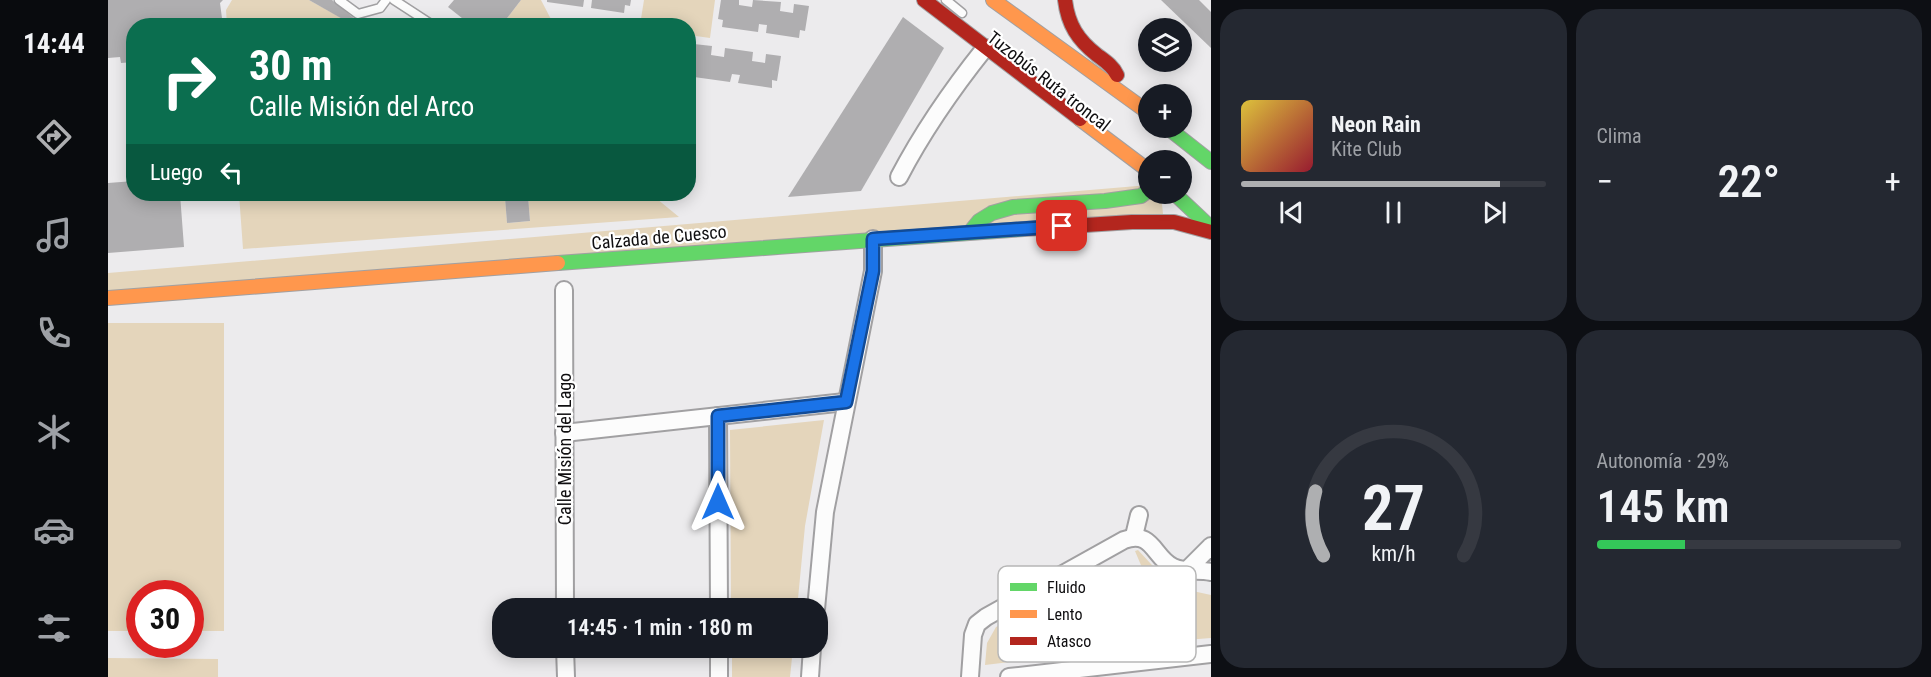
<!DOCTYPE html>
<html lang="es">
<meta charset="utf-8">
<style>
:root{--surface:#171b24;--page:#242831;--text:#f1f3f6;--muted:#9ea1a6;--line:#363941;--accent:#aeafb1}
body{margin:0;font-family:"Roboto Condensed",sans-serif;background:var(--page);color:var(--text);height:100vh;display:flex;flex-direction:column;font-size:22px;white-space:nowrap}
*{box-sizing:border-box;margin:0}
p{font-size:20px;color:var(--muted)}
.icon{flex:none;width:33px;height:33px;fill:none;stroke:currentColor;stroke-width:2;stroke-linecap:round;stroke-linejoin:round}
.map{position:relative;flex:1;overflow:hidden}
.side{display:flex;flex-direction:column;gap:9px;padding:9px;background:#0d0f14;width:720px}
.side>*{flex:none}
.hud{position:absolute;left:18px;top:18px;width:570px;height:183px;border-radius:24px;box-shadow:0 3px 15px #0003;background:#0b6e4f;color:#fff;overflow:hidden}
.buttons{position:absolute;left:1030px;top:18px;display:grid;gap:12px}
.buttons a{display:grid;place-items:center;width:54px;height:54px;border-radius:50%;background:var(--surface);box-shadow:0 3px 15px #0003;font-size:30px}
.speed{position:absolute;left:18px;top:580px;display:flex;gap:12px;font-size:30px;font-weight:700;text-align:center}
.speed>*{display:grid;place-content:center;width:78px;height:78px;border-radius:50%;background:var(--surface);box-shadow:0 3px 15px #0003;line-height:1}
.speed .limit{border:9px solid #d22;background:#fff;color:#111}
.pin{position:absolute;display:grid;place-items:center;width:51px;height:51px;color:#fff;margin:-26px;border-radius:12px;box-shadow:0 3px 9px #0006}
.me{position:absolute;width:66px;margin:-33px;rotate:0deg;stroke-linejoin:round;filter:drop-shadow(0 0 4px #0008)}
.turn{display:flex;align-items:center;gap:21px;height:126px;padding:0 24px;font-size:27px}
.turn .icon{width:78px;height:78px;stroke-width:2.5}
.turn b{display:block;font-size:42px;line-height:51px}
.then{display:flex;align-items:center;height:57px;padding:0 24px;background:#0003;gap:12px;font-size:22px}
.big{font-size:45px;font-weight:600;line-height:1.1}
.side .widget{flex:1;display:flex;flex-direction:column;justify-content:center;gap:9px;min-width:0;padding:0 21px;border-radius:24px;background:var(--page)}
.side .dial{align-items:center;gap:0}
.dial svg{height:156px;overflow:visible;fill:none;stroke:var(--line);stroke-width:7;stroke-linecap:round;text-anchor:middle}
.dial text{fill:var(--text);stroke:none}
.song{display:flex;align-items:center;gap:18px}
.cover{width:72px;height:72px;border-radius:9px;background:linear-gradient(135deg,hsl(50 70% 55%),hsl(350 70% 35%))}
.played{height:6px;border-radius:3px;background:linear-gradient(90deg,var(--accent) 85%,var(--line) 85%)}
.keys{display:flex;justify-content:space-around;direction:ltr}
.heat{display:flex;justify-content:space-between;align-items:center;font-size:33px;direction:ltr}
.charge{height:9px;border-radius:4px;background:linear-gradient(90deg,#34c759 29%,var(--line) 0)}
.side .tiles{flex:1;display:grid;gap:9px;grid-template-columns:repeat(2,1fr)}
.trip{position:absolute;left:384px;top:598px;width:336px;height:60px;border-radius:24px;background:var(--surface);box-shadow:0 3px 15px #0003;font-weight:600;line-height:60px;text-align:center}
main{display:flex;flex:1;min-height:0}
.dock{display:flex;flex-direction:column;width:108px;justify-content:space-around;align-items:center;background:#090b0e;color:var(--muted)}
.dock .icon{width:42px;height:42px}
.dock .active{color:var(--accent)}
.dock b{font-size:27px;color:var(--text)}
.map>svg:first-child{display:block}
</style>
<main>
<nav class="dock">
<b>14:44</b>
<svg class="icon active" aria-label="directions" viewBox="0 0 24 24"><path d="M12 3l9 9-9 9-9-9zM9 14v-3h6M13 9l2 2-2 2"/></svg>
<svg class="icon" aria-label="music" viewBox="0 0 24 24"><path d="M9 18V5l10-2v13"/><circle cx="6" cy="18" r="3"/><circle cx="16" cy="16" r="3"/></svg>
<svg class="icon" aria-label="phone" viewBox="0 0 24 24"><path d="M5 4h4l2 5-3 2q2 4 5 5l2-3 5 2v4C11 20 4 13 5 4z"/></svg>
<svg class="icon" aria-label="climate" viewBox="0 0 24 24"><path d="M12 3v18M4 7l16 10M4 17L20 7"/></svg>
<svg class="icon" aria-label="car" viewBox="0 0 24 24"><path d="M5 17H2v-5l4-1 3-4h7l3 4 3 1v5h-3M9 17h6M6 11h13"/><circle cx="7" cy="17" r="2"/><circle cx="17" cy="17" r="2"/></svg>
<svg class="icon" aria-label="filters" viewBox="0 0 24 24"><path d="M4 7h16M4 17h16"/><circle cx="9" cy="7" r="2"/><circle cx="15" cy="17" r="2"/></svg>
</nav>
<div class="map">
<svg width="1103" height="677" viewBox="0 0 1103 677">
<rect width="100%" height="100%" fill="#ecebed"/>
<g fill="#e4d5bb" fill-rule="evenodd">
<path d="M124,0H201L246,25H119L118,10Z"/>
<path d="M413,0H433L446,25L393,26Z"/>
<path d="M536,0H607L602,38L581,35L580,26L532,25Z"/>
<path d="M1041,185V194H1053L1055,214L0,296V273Z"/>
<path d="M131,194H543L571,217L135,249ZM420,196L422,221L399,223L397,198Z"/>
<path d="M0,323H116V631H83L82,594H32L31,631H0Z"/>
<path d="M716,420L697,526L689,609H623L622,430Z"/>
<path d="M1030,550L1055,577L1071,588L1103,595V638L1065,641L1027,551Z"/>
<path d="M967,583L995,651L877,665L879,643L888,627Z"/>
<path d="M624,648H685L682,677H624Z"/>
<path d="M0,658L110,659V677H0Z"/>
</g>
<g fill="#afaeb0">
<path d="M0,0H115L112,3L115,26H26V62L13,63L12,57L0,58Z"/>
<path d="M201,0H224L248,20L245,25Z"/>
<path d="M346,0H413L393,26H364L340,7Z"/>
<path d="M439,0H476L475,7L439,2Z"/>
<path d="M484,0H523L522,6L517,5L516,13L483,8Z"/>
<path d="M613,0H631V5L644,7L645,0L673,2L672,11L685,13L686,4L701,6L697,31L692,30L691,38L658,33L659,25L651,24L650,32L614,27L615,20L610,19Z"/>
<path d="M1053,0H1091L1103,12V48Z"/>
<path d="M795,17L836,48L753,191L680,197Z"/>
<path d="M586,44L604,46L603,55L616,57L617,48L645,52L644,61L657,63L658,54L673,56L669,81L664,80V88L630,83L632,75L624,74L622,82L586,77L587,70L582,69Z"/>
<path d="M580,98L584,99L582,114H580Z"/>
<path d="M26,181V194H72L76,247L0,253V183Z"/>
<path d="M420,196L422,221L399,223L397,198Z"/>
</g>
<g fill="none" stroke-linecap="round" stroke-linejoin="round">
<defs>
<g id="lane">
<path d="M231,0L250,14L272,8L278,0"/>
<path d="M286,0L326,26"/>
<path d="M838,0L854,13"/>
</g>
<g id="street">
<path d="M791,177C815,131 845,88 877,48"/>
<path d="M456,290L457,609"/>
<path d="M610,416L611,609"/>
<path d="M456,433L737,402"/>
<path d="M1026,536L1031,515"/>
<path d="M1078,571L1103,546"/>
<path d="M708,609L717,512L765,271V239"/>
<path d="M457,648L458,677"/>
<path d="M611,648V677"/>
<path d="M702,677L704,648"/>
<path d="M862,677L865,635L869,624L878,617L1016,540C1045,530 1045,557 1065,567C1077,573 1091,569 1103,572"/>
<path d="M901,677L1103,654"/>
</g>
<g id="fast">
<path d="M1060,128L1103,162"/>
<path d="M1067,194L1103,228"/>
<path d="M862,232L871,221L884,213L905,207L997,201L1033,196L1041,190"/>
<path d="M450,263L916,229"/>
</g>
<g id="slow">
<path d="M885,0L1041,113"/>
<path d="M972,119L1041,171"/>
<path d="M0,298L450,263"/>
</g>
<g id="jam">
<path d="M816,0L972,119"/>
<path d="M957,0C960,25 970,40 989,55C997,61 1005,66 1009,75"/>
<path d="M916,229L1024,222H1066L1103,232"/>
</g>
</defs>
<use href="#lane" stroke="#a1a0a2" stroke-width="11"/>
<use href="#street" stroke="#a1a0a2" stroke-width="20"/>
<use href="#fast" stroke="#a1a0a2" stroke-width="16"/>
<use href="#slow" stroke="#a1a0a2" stroke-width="16"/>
<use href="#jam" stroke="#a1a0a2" stroke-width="16"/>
<use href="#lane" stroke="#fcfcfc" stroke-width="8"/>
<use href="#street" stroke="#fcfcfc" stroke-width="16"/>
<use href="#fast" stroke="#63d668" stroke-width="14"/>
<use href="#slow" stroke="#ff974d" stroke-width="14"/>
<use href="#jam" stroke="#b3261e" stroke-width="14"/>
</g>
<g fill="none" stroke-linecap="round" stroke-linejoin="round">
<defs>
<path id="route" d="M610,502V416L738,402L765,271V239L954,226"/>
</defs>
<use href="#route" stroke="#114b97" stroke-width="15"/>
<use href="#route" stroke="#1a73e8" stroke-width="10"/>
</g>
<g text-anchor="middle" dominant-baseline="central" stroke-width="4.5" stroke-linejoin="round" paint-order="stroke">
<g font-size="18" fill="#0f0e10" stroke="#fff">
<text transform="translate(941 81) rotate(38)">Tuzobús Ruta troncal</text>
<text transform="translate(551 237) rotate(-5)">Calzada de Cuesco</text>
<text transform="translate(456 449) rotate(-90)">Calle Misión del Lago</text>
</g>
</g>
<rect x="890" y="566" width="198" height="96" rx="9" fill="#fff" stroke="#b7b7b7" stroke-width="1.5"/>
<rect x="902" y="583" width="27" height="8" fill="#63d668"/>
<rect x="902" y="610" width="27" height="8" fill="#ff974d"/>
<rect x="902" y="637" width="27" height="8" fill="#b3261e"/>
<g font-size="16" fill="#0f0e10">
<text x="939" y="593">Fluido</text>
<text x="939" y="620">Lento</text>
<text x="939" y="647">Atasco</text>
</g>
</svg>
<div class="buttons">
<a><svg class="icon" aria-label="layers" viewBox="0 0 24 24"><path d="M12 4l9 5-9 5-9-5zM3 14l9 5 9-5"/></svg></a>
<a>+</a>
<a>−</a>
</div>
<div class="speed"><div class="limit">30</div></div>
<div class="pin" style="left:954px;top:226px;background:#d93025"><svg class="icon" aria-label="arrive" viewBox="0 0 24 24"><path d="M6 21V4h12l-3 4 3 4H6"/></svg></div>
<svg class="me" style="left:610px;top:502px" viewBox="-20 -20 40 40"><path d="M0-17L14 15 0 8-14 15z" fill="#1a73e8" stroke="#fff" stroke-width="4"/></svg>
<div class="trip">14:45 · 1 min · 180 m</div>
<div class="hud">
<div class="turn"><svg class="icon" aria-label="right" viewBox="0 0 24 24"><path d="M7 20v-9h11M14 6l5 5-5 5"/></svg><div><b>30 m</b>Calle Misión del Arco</div></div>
<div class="then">Luego<svg class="icon" aria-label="left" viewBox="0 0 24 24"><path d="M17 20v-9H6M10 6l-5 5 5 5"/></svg></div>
</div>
</div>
<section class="side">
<div class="tiles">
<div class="widget">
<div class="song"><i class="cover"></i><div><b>Neon Rain</b><p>Kite Club</p></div></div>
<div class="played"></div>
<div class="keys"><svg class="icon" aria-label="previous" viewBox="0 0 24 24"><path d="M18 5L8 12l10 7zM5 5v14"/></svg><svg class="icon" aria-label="pause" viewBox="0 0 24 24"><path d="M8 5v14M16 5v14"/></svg><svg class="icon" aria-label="next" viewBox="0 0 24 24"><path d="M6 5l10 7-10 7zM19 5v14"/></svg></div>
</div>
<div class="widget"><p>Clima</p>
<div class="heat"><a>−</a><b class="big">22°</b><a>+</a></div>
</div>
<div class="widget dial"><svg viewBox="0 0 100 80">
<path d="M14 69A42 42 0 1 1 86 69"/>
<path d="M14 69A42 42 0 0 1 10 36" stroke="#aeafb1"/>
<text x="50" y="56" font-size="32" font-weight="700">27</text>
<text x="50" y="72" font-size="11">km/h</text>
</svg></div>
<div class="widget"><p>Autonomía · 29%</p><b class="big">145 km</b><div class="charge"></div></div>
</div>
</section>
</main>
